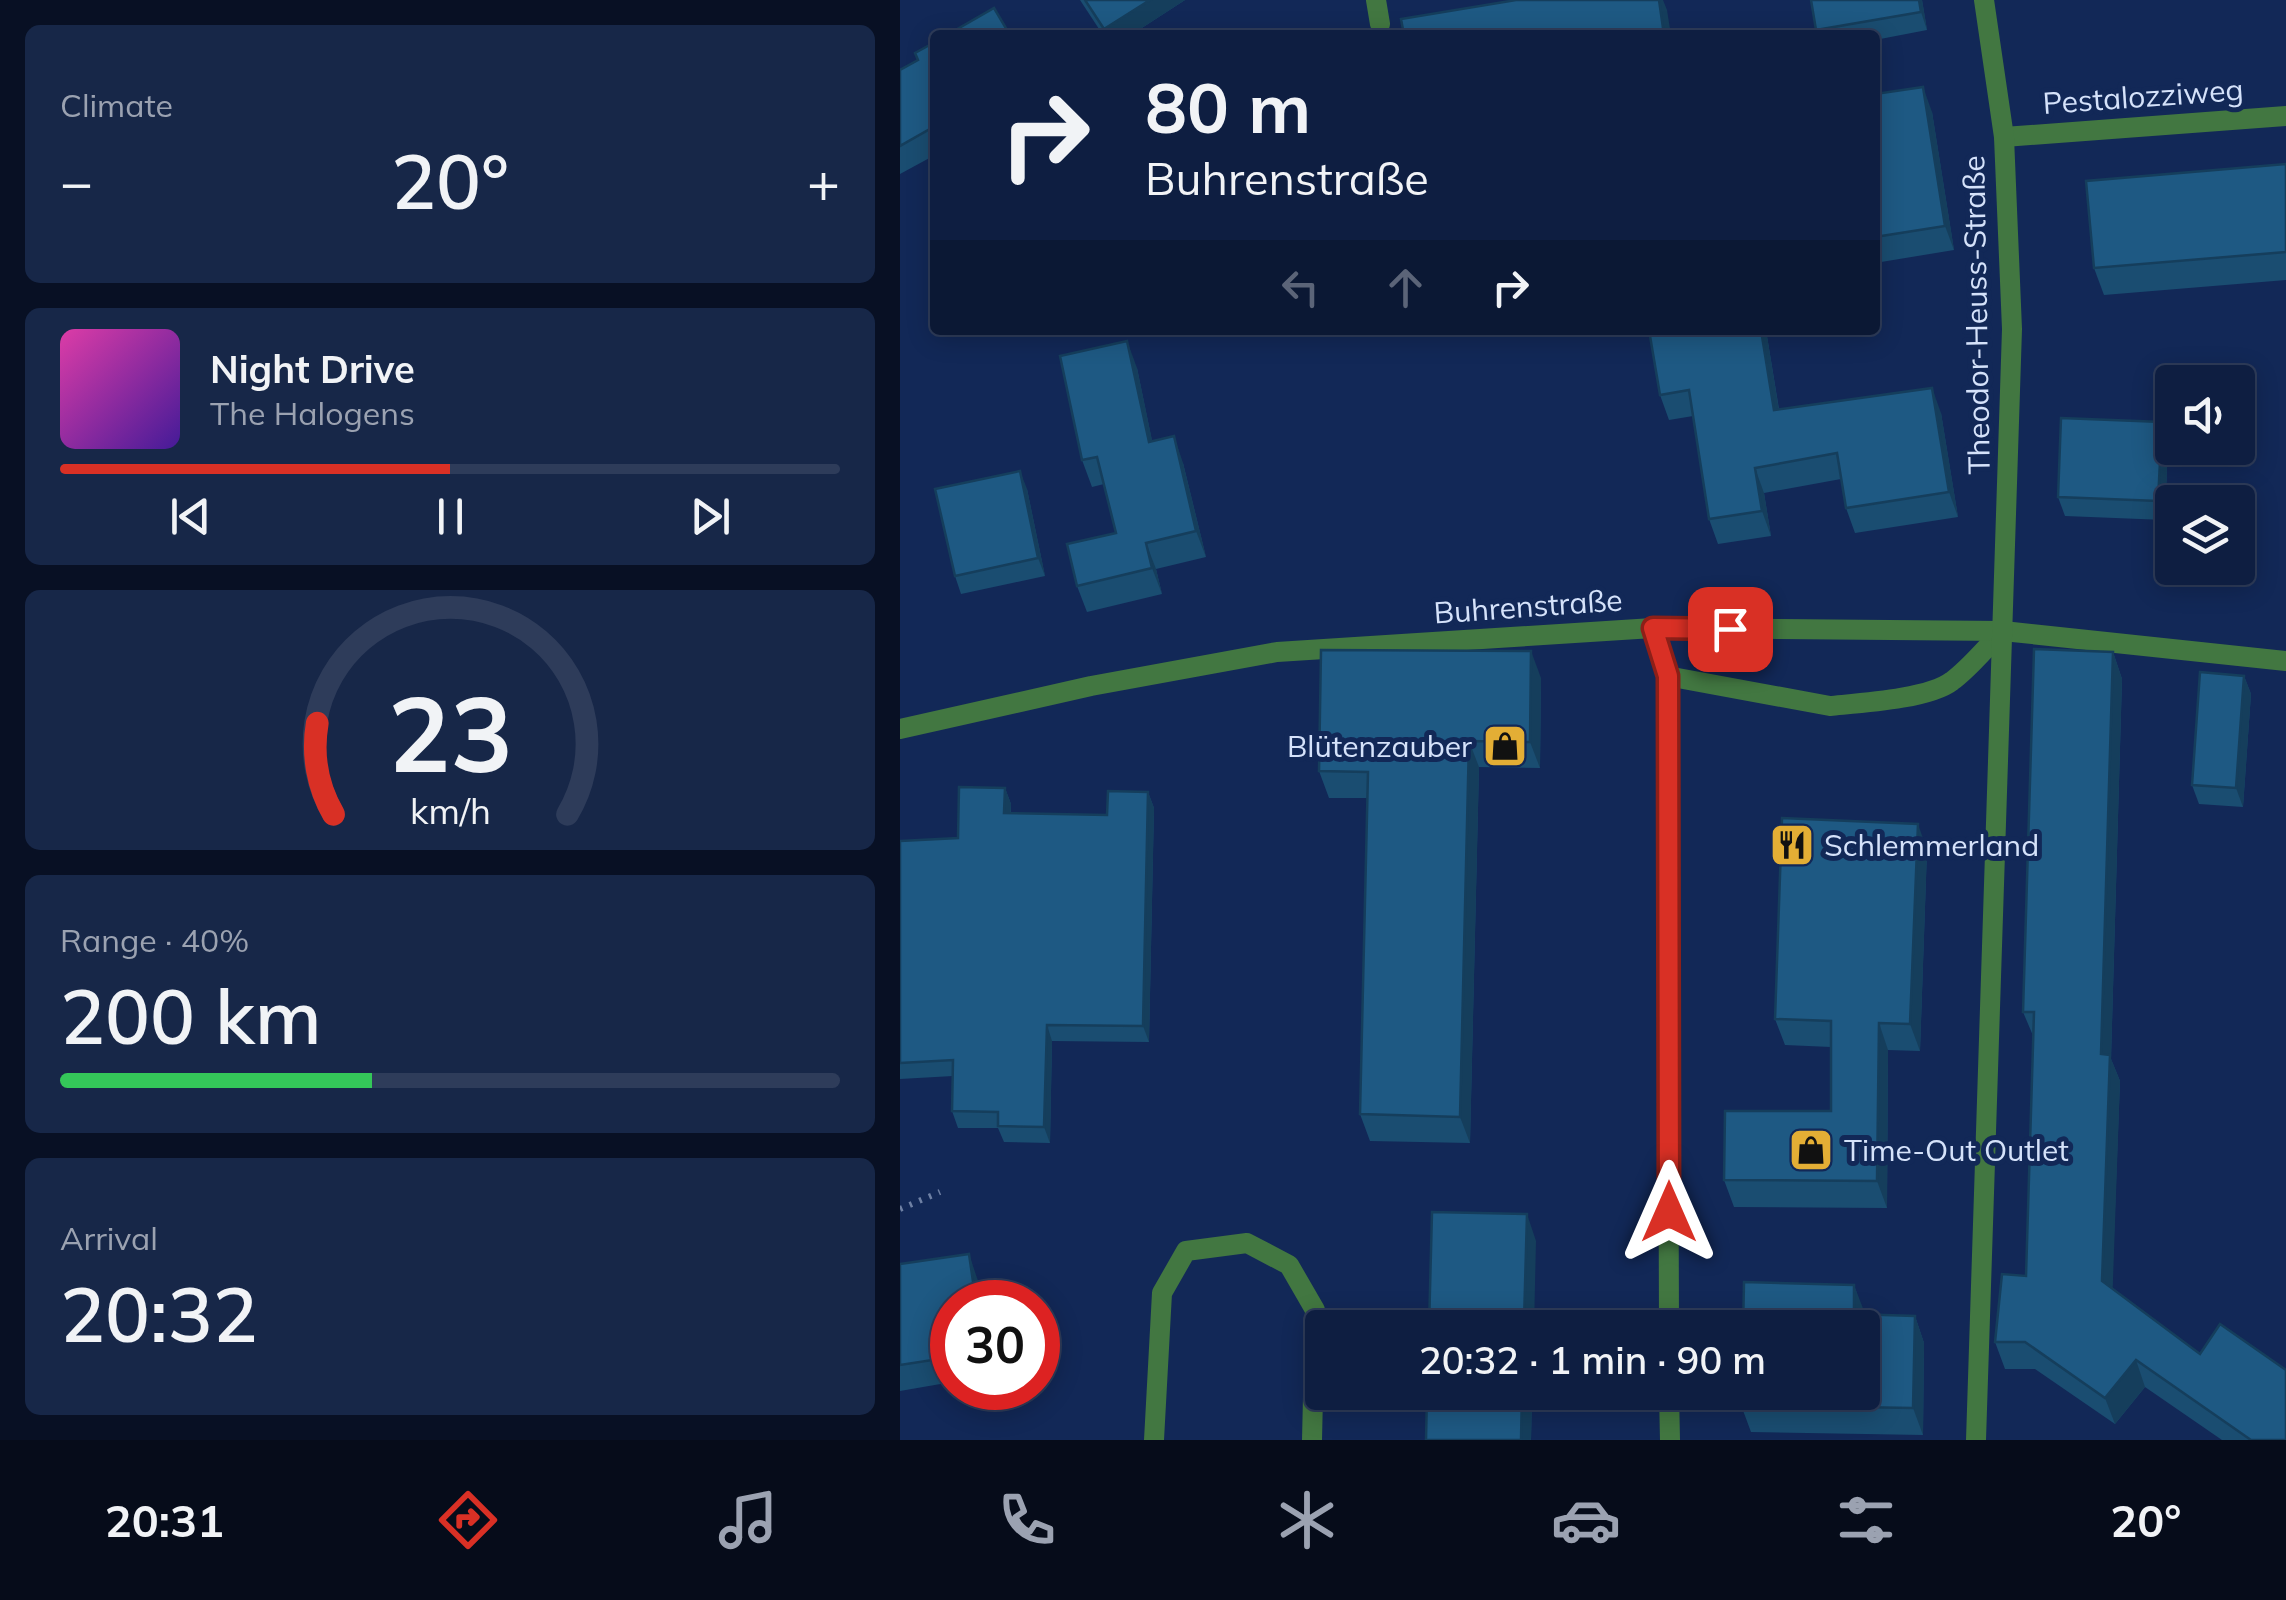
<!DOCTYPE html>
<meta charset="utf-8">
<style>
:root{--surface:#0e1e41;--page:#172748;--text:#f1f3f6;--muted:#9ba2b1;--line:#2e3c5a;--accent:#d93025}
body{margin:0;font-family:Mulish,sans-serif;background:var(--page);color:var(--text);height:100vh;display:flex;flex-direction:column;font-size:38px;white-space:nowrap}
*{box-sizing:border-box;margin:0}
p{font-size:32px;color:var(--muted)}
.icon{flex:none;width:55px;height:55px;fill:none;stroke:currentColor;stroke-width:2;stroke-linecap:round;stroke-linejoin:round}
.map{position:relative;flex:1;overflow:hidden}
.sheet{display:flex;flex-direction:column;gap:25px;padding:25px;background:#081024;width:900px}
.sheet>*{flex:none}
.banner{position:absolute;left:30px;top:30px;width:950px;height:305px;border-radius:10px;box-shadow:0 5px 25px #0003,0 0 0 2px var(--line);background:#0e1e41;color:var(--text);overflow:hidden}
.tools{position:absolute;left:1255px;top:365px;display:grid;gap:20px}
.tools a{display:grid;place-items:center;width:100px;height:100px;border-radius:10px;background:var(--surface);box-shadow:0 5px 25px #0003,0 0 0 2px var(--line);font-size:50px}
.speed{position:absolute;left:30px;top:1280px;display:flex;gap:20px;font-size:50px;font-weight:700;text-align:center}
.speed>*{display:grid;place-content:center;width:130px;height:130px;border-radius:50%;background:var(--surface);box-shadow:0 5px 25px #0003,0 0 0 2px var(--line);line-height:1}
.speed .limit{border:15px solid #d22;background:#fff;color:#111}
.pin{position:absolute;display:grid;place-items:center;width:85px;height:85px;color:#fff;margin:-42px;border-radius:20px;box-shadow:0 5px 15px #0006}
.me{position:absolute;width:110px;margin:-55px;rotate:0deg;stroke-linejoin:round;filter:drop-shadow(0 0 8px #0008)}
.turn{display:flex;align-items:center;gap:35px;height:210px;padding:0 50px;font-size:45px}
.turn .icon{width:130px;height:130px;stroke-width:2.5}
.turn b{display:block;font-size:70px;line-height:85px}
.lanes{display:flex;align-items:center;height:95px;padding:0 50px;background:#0003;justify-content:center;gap:50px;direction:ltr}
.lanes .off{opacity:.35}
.big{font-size:75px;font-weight:600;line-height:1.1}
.sheet .card{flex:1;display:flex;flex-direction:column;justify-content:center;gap:15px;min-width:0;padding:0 35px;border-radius:15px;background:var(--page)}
.sheet .dial{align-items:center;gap:0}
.dial svg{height:260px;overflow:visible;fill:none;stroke:var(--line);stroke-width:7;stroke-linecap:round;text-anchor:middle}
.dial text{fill:var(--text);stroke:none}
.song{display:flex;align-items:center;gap:30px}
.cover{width:120px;height:120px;border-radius:15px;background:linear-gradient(135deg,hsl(320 70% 55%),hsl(260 70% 35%))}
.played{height:10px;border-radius:5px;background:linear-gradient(90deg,var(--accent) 50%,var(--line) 50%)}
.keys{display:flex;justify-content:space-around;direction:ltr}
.heat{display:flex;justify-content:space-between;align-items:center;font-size:55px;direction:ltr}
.charge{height:15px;border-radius:8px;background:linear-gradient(90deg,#34c759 40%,var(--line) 0)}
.trip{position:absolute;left:405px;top:1310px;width:575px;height:100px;border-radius:10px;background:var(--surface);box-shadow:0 5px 25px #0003,0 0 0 2px var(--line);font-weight:600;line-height:100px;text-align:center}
.menu{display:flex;height:160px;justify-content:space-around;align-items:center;background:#060c1a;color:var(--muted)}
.menu .icon{width:70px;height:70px}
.menu .selected{color:var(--accent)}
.menu b{font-size:45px;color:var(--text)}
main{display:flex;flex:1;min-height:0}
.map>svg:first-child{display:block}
</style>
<main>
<section class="sheet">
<div class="card"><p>Climate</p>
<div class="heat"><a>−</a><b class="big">20°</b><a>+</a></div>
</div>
<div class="card">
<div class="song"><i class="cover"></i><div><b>Night Drive</b><p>The Halogens</p></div></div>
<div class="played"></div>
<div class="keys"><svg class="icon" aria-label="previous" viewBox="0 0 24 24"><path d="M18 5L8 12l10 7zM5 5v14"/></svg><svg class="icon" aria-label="pause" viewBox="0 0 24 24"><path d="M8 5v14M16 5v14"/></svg><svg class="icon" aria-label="next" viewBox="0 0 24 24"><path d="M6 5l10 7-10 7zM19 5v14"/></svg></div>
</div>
<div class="card dial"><svg viewBox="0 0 100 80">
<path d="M14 69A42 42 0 1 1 86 69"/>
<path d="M14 69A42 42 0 0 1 9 41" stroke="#d93025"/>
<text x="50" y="56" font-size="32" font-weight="700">23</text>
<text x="50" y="72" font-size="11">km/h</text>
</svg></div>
<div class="card"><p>Range · 40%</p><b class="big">200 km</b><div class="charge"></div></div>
<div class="card"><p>Arrival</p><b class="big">20:32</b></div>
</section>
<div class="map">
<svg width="1386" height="1440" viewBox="0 0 1386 1440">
<rect width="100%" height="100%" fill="#122857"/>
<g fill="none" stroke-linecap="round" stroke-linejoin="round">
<path stroke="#6e80a4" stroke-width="6" stroke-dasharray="2.5 8" stroke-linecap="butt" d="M0,1209L40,1192"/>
<path stroke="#427741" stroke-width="20" d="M767,676L930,706C960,703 1029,699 1052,681C1071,667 1086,647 1103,631"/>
<g stroke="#427741" stroke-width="20">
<path d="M476,0L480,24"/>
<path d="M1104,137L1386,116"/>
<path d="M753,628L767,676L769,1328"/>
<path d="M0,729L191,686L377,652L753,628L1103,631L1386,661"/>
<path d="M769,1392L770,1440"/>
<path d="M254,1440L262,1293L286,1251L347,1243L389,1265L415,1310L412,1440"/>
<path d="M1076,1440L1112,329L1104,137L1084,0"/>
</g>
</g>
<g fill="#1a4d71">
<path d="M180,0H285L231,35H203Z"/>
<path d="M1022,0L1027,30L975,40V35H917L916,30Z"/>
<path d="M35,42V155L0,174V70L17,60L15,53Z"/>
<path d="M975,94L1032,112L1054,250L975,263Z"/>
<path d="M1386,164V280L1204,295L1194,268Z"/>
<path d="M749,330H866L879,409L1041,413L1058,517L955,533L946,508L941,479L864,493L871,536L818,544L809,519L793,416L769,420L760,395Z"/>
<path d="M237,368L252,441L283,463L306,557L256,569L262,594L187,612L177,586L216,533L204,484L192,487L182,460Z"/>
<path d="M1262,422L1268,441L1265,520L1165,516L1158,497Z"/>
<path d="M127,489L145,576L61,594L55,576Z"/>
<path d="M1213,652L1222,679L1211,1059L1220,1081L1212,1289L1386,1440H1322L1245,1387L1215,1424L1135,1369H1105L1095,1342L1126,1276L1134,1038L1123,1012Z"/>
<path d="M1344,676L1351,694L1343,807L1299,804L1292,785Z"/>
<path d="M641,678L640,768L579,767L570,1143L470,1141L460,1114L467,798H429L419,771Z"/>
<path d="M105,788L111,804V813L207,815L248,792L254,808L249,1042L152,1041L150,1143L104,1142L98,1128H58L52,1111L53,1076L0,1079V841L58,838Z"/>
<path d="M1027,850L1020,1051L988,1050L987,1208L834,1207L824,1180L931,1111V1047L885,1045L875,1019Z"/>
<path d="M0,1264L77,1278L81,1302H52V1382L0,1391Z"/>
<path d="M954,1285L964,1315L1015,1316L1024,1343L1023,1435L851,1432L841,1405Z"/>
<path d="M527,1392H675L674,1396L632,1395L631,1440H526Z"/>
</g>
<g fill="#153e5c">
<path d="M250,0H285L231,35H207L204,29Z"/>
<path d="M759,0H763L767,10L771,35H764Z"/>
<path d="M1019,0H1022L1027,30L1021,12Z"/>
<path d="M1023,87L1032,112L1054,250L1045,226Z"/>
<path d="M861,330H866L883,435L874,410Z"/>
<path d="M227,341L237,368L258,469L249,442Z"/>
<path d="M1032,388L1041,413L1058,517L1049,492Z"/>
<path d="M1262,422L1268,441L1265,520L1258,501Z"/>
<path d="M274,436L283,463L306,557L296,531Z"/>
<path d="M855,468L864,493L871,536L862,511Z"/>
<path d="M120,471L127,489L145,576L138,558Z"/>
<path d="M246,543L256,569L262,594L252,568Z"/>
<path d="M631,651L641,678L640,768L630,742Z"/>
<path d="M1213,652L1222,679L1211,1059L1220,1081L1212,1308L1202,1281L1201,1054Z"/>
<path d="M1344,676L1351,694L1343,807L1336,788Z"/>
<path d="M569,741L579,767L570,1143L560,1117Z"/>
<path d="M105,788L111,804L110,829L104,813Z"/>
<path d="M248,792L254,808L249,1042L243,1026Z"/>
<path d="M1018,824L1027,850L1020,1051L1010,1024Z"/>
<path d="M979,1023L988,1050L987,1208L977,1181Z"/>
<path d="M147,1025L152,1041L150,1143L144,1127Z"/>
<path d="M627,1214L636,1241L634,1328L624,1322Z"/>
<path d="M69,1254L77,1278L81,1302H76Z"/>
<path d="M954,1285L964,1311V1341L954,1314Z"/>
<path d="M1015,1316L1024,1343L1023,1435L1013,1408Z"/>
<path d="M1236,1360L1245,1387L1215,1424L1205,1398Z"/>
<path d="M622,1392H632V1395L631,1440H621Z"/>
</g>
<g fill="#1e5983" stroke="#153e5c" stroke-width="2.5">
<path d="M185,0H250L204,29Z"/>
<path d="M759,0L764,35H504L501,19L616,0Z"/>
<path d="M911,0H1019L1021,12L916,30Z"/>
<path d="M94,8L110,35H47Z"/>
<path d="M35,42V126L0,146V70L18,60L15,53Z"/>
<path d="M1023,87L1045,226L975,237V94Z"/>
<path d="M1386,164V252L1194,268L1186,181Z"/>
<path d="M749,330H861L874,410L1032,388L1049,492L946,508L937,453L855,468L862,511L809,519L789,390L760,395Z"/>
<path d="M227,341L249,442L274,436L296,531L246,543L252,568L177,586L167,544L216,533L197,457L182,460L160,356Z"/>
<path d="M1161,418L1262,422L1258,501L1158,497Z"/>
<path d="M120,471L138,558L55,576L35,489Z"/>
<path d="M1134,649L1213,652L1201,1054L1210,1055L1202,1281L1300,1354L1320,1324L1386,1370V1440H1351L1236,1360L1205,1398L1125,1342H1095L1102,1274L1126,1276L1134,1012H1123Z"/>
<path d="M421,650L631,651L630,742L569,741L560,1117L460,1114L468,772L419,771Z"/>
<path d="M1300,672L1344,676L1336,788L1292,785Z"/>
<path d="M59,787L105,788L104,813L207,815L208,791L248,792L243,1026L147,1025L144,1127L98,1126V1112L52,1111L53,1060L0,1063V841L58,838Z"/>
<path d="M882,818L1018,824L1010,1024L979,1023L977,1181L824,1180L825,1111H931V1021L875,1019Z"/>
<path d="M532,1212L627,1214L624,1322L666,1324V1328H529Z"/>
<path d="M69,1254L76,1302H52V1357L0,1365V1264Z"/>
<path d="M844,1282L954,1285V1314L1015,1316L1013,1408L841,1405L842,1392H962V1328H843Z"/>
<path d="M527,1392H622L621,1440H526Z"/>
</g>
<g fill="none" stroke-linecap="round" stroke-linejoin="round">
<defs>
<path id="route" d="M769,1212L768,676L753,628L830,629"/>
</defs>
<use href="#route" stroke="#8d1f18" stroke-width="25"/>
<use href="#route" stroke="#d93025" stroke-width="18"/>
</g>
<defs>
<symbol id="shop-square" viewBox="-11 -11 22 22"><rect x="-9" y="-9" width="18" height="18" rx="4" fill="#e3ae35" stroke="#122857"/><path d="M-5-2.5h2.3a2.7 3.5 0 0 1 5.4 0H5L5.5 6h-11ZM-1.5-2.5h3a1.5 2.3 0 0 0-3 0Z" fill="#111"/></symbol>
<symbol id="restaurant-square" viewBox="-11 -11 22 22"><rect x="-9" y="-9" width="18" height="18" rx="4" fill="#e3ae35" stroke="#122857"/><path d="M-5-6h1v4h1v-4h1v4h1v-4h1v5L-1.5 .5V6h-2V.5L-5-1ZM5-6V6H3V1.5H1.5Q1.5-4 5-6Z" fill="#111"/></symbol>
</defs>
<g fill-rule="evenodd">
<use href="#shop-square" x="580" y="721" width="50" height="50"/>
<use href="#restaurant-square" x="867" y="820" width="50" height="50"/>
<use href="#shop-square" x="886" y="1125" width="50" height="50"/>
</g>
<g text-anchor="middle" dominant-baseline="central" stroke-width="10" stroke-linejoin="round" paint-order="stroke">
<g font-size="30" fill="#d5e2fa" stroke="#122857">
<text transform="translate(1243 96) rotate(-4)">Pestalozziweg</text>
<text transform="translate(1076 315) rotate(-91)">Theodor-Heuss-Straße</text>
<text transform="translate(628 606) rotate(-4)">Buhrenstraße</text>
</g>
<g font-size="30" fill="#d5e2fa" stroke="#122857" text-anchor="start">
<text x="572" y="746" text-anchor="end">Blütenzauber</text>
<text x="924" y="845">Schlemmerland</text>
<text x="944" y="1150">Time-Out Outlet</text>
</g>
</g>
</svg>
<div class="tools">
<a><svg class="icon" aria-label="sound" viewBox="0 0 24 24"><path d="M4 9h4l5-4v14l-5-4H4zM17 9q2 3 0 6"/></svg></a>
<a><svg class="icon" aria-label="layers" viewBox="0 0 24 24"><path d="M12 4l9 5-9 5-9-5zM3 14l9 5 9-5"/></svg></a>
</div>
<div class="speed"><div class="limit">30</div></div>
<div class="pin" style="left:830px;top:629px;background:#d93025"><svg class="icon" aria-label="arrive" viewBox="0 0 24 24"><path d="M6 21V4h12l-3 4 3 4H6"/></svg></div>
<svg class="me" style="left:769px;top:1212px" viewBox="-20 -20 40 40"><path d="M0-17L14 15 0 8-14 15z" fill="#d93025" stroke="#fff" stroke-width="4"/></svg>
<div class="trip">20:32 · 1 min · 90 m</div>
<div class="banner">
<div class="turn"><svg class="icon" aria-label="right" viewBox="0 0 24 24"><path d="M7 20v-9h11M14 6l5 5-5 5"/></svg><div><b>80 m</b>Buhrenstraße</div></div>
<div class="lanes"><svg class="icon off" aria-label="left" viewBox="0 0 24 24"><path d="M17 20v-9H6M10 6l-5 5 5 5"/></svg><svg class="icon off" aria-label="ahead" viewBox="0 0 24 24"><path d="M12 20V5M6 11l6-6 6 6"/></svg><svg class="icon" aria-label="right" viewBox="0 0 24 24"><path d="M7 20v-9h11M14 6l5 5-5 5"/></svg></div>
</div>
</div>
</main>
<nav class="menu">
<b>20:31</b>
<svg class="icon selected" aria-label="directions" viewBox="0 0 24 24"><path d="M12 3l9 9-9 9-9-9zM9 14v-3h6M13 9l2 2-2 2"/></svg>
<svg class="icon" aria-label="music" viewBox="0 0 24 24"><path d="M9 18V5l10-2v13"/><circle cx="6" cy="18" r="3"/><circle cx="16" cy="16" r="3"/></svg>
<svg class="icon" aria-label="phone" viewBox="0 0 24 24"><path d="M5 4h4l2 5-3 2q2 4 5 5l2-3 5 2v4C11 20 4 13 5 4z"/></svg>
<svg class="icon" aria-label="climate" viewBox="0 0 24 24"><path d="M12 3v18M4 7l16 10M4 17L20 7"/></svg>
<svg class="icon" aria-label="car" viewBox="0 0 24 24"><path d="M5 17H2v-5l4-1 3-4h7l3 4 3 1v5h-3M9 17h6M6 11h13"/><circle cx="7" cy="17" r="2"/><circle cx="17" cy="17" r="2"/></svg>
<svg class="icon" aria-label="filters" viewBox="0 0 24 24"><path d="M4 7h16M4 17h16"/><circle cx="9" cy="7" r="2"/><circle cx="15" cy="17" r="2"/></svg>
<b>20°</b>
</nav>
